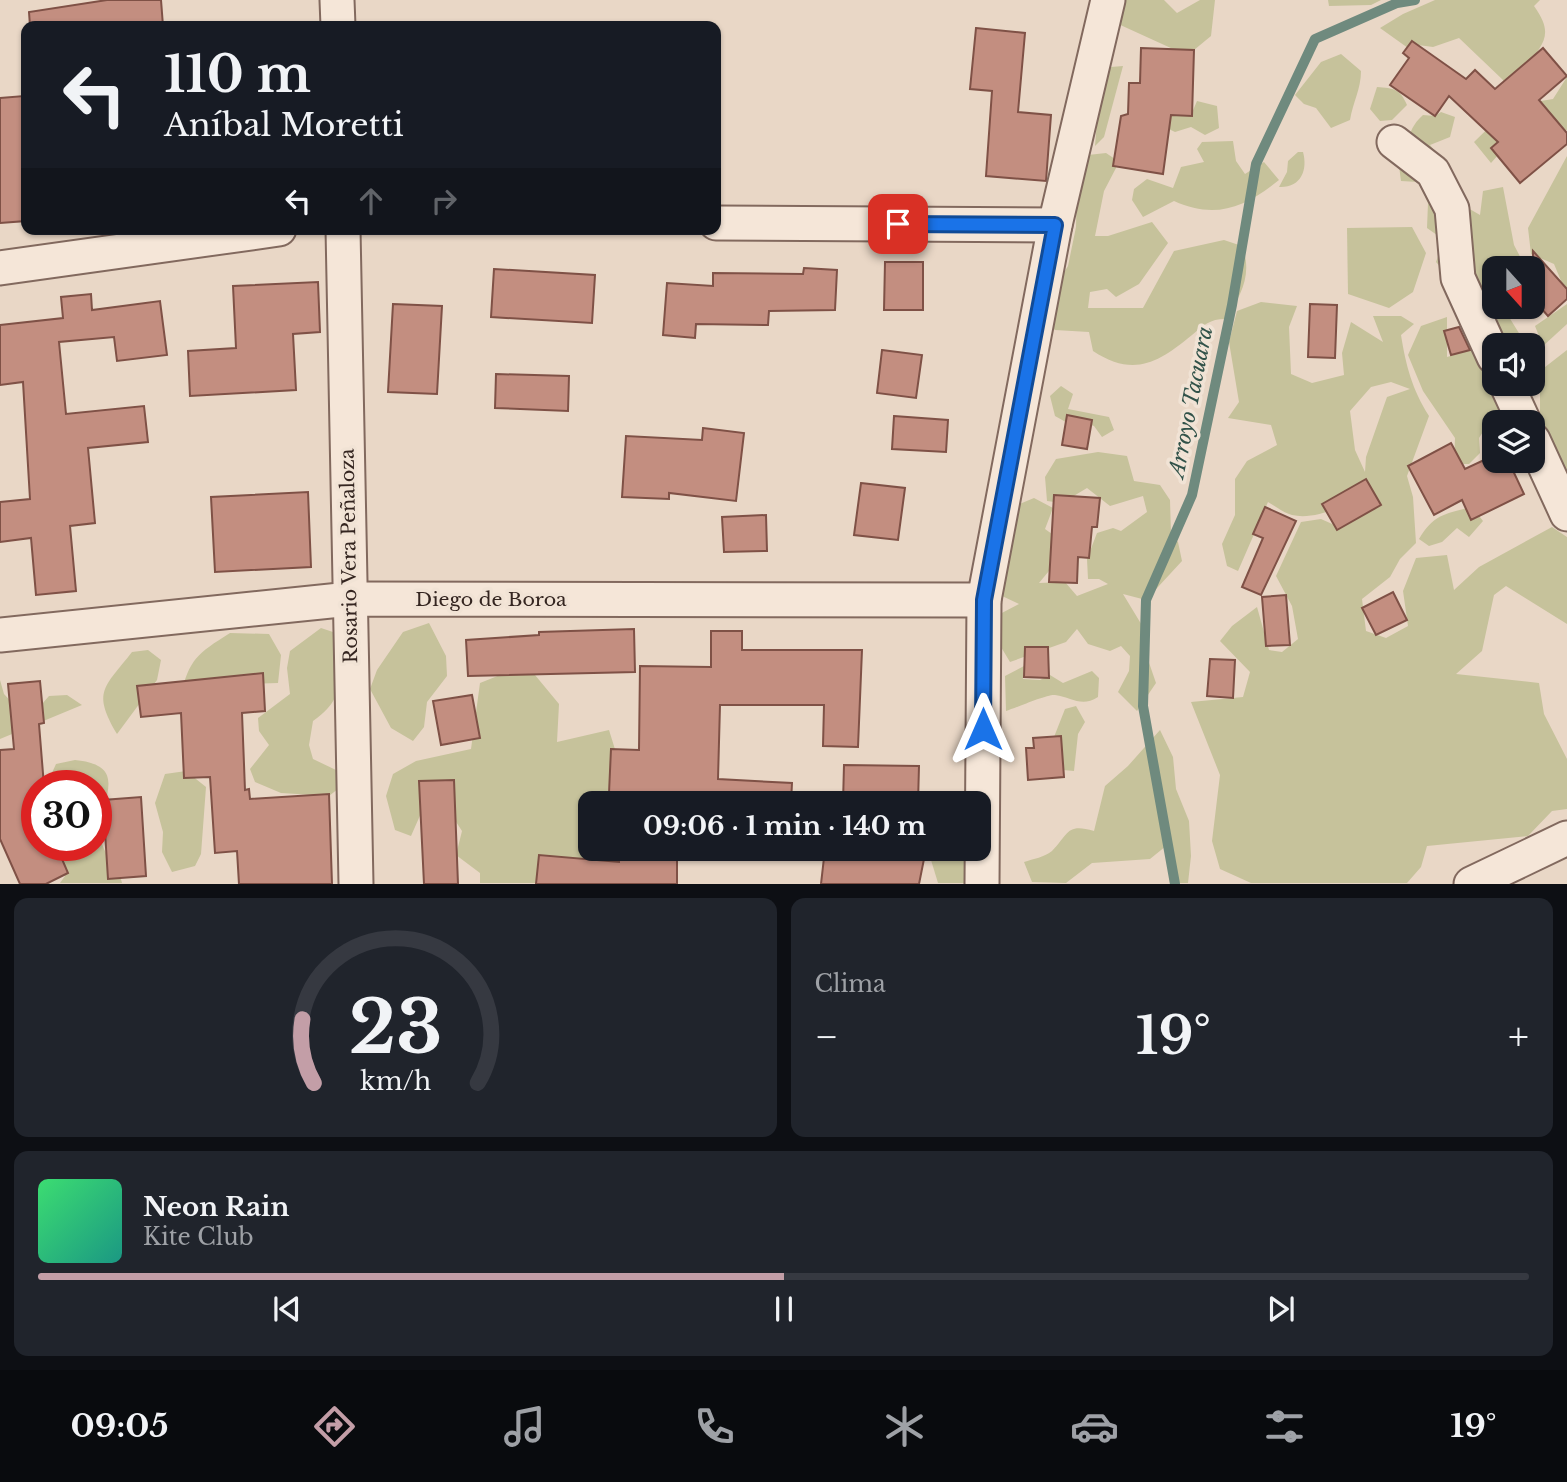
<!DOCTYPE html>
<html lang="es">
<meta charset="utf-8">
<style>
:root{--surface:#171b24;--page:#20242c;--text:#f1f3f6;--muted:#9ea1a6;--line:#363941;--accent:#c39ea7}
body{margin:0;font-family:"Libre Baskerville",serif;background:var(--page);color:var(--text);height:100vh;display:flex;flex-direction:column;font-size:26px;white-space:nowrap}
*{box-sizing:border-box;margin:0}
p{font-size:23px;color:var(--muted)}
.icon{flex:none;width:38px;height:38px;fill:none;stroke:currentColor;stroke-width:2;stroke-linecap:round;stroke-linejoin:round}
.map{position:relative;height:884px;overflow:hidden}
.side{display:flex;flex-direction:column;gap:14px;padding:14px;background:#0d0f14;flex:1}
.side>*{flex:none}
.guide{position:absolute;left:21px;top:21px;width:700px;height:214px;border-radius:14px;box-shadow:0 2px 5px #0004;background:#171b24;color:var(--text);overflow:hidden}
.needle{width:46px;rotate:159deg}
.buttons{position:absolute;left:1482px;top:256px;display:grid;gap:14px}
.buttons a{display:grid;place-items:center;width:63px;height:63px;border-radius:14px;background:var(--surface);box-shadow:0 2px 5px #0004;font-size:35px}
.speed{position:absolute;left:21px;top:770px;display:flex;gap:14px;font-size:35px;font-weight:700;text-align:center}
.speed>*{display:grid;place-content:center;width:91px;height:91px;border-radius:50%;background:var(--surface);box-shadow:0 2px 5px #0004;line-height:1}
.speed .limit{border:10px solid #d22;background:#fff;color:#111}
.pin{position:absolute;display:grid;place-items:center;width:60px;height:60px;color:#fff;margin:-30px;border-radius:14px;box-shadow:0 4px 10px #0006}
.me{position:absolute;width:77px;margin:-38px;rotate:0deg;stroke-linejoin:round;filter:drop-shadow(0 0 5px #0008)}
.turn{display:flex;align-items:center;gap:24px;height:147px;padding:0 28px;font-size:32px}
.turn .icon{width:91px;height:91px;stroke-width:2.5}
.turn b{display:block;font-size:49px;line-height:60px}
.lanes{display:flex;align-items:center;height:66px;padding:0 28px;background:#0003;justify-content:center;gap:35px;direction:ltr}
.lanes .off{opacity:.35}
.big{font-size:52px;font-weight:800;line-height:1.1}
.side .card{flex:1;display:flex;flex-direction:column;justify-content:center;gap:10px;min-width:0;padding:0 24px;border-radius:14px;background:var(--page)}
.side .dial{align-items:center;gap:0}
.dial svg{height:182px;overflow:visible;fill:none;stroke:var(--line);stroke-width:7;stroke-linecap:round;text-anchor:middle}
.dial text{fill:var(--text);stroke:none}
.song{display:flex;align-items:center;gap:21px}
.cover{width:84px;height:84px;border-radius:10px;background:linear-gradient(135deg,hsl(140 70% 55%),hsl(170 70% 35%))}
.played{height:7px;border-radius:4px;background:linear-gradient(90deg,var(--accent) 50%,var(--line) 50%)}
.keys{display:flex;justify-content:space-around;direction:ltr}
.heat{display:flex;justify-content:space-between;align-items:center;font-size:38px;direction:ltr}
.side .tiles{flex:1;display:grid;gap:14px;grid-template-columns:1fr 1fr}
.card:last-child{grid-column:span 2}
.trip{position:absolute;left:578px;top:791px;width:413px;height:70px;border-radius:14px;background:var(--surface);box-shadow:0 2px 5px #0004;font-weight:800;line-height:70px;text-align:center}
.dock{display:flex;height:112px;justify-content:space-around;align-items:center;background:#090b0e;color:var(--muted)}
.dock .icon{width:49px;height:49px}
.dock .on{color:var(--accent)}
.dock b{font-size:32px;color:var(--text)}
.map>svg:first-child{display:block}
</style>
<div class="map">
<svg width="1567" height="884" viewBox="0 0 1567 884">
<rect width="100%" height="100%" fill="#e9d7c6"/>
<g fill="#c6c29b" fill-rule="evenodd">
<path d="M1120,0H1164L1177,13L1200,0H1215L1211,36L1194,50L1173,49L1116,23Z"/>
<path d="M1328,0H1381L1371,5L1329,6Z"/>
<path d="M1435,0H1540L1534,6C1555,35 1543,44 1525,68L1535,102L1553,99L1567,77V130L1516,135L1491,163L1474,142L1514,103L1503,80L1459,38L1433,47L1418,45L1408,48L1380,28L1403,14Z"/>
<path d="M1341,54L1361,71C1361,89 1353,102 1350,120L1331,128L1316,108L1304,104L1295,95L1321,62Z"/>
<path d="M1123,66L1104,137L1095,146L1101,72L1111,67Z"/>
<path d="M1377,87C1394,88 1400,89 1407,105L1392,120L1380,121L1370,109Z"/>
<path d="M1197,101L1217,106L1219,128L1205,135L1191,127L1175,132L1150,120L1151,102L1191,115Z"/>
<path d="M1441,112L1455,117L1450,137L1430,145L1449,170L1461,204L1480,215L1483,191L1503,187L1514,245L1526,268H1494V306H1529L1528,309L1509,317L1522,338L1519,345H1494L1510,417L1488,424L1479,438L1480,453L1469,464H1454L1455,438L1423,391L1408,355L1421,326L1447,317V357L1474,349L1457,320L1466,296L1436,262L1444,240L1427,228L1428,203L1418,182L1401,181L1399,166C1413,147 1402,134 1423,115L1435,116Z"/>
<path d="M1233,141L1236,161L1245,174L1264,162L1279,180C1245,207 1216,220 1174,201L1143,217L1132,200L1134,189L1147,179L1173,188L1181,167L1204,162L1197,149L1202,142Z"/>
<path d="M1298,152H1303C1308,170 1301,188 1279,187L1287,172L1288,161Z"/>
<path d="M1106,153L1115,159L1116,168L1104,191L1095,236H1108L1152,222L1168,243L1139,284L1116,297L1107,289L1090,292L1088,308H1143L1174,251L1224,240L1242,246C1253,274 1241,296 1225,319C1210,319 1204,325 1192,335C1157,364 1133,377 1093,351L1089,332L1055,330L1047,323L1051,294L1068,266L1076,227L1077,182L1088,155Z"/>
<path d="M1567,156V295L1554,264L1531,254L1528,228Z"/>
<path d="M1412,227L1426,253L1413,292L1389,308L1348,294L1347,228Z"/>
<path d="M1261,302L1297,306L1289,327L1291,374L1312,383L1344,375L1342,353L1351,322L1383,342L1373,316H1401L1414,324L1401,335C1406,366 1412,389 1429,416L1407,476L1413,497L1416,543L1400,559L1390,577L1362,599L1366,631L1386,638L1408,626L1403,591L1416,558L1447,555L1454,590L1479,567L1552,527L1567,537V624L1506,586L1494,595L1482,651L1456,674L1539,683L1544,714L1567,759V809L1552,811L1528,836L1427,846L1421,867L1407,883H1251L1220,869L1212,841L1220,775L1191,702L1243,697L1250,672L1220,641L1232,626L1257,607L1269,650L1282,652L1298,639L1292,606L1276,576L1301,522L1321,519L1339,527L1381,505L1366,479C1359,503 1317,521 1292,515C1284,513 1275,506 1268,502L1238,571L1227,566L1222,544L1235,515V479L1247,461L1277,445L1271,425L1228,418L1239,402L1229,342L1237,311ZM1391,382L1410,389L1387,397L1366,457L1365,472L1355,450L1350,411L1371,387Z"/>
<path d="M1567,304V324L1543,346L1535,326Z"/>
<path d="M1567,350V489L1540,413V371Z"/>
<path d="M1061,386L1073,394L1068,409L1109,417L1114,430L1102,437L1094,426L1080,421L1073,426L1055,416L1050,396Z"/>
<path d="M1098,452L1127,456L1134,481L1160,485L1170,500L1171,534L1178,542L1182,561L1146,600L1123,594L1143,627L1145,651L1156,683L1137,711L1118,692L1129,671L1130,656L1121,646L1110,651L1088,644L1077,629L1066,642L1010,662L998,642V615L1019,604L1000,595L996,574L1007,569L1015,506L1034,498L1053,508L1045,529L1052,534L1058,560L1039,583L1065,582L1077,596L1108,584L1099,579H1088L1087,559L1097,533L1113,528L1121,531L1147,512L1143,496L1110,506L1087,488L1062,503L1047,501L1045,477L1056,459Z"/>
<path d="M1472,507L1483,521L1469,537L1457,528L1442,542L1429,546L1419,539C1434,514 1445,514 1472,507Z"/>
<path d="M429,623L446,656L447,676L427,702L424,727L413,741L391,728L370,689L377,670L403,632Z"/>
<path d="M321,628L339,634C340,673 349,696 313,721L309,745L313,759L336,770L343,785L329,796L281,793L255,782L250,769L269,745L259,731L258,718L290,694L287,668L290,651Z"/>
<path d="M230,633L269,634L281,655L278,683L246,684L180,697C190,658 197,654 230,633Z"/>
<path d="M148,650L161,660L157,680L117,734C92,691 104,688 132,652Z"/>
<path d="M1024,666L1023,679L1040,680L1050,675L1063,683L1092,671L1099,678L1098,697C1081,708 1072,697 1055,695C1047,694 1016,708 1006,711L1005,676Z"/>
<path d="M515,669L535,675L559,704L557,742L609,730L618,759L604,803H590V849H621V883L543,871L536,883H480V873L456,855L462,831L445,805L422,811L411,836L395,830L386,796L393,774L416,761L471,749L480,683Z"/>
<path d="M0,680L4,694L28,720L49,696L67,695L82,705L0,739Z"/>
<path d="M1076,706L1085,722L1078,734L1074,771L1063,770L1054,737L1065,709Z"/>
<path d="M1160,730L1173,757L1176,789L1189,821L1191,856L1188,883H1170L1166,846L1150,859L1092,863L1066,883L1032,882L1024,862C1033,859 1045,857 1052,851C1069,834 1066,823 1094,831L1105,786L1128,766Z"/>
<path d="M75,760C134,766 96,802 101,840C104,856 120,869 122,883H60L65,876L57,845H96V786H46L56,764Z"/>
<path d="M186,771L206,787L201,854L195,866L172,872L162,852L163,832L155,803L165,774Z"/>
<path d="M952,849C969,857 971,866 972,883H938L931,860L939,850Z"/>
</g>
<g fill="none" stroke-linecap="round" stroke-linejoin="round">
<path stroke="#6f8a7e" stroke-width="10" d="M1175,884L1143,706L1146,600L1192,495L1232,305L1256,164L1315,39L1397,3L1415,0"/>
</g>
<g fill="#c38e80" stroke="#7f5146" stroke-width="2">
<path d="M107,0H161L163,26H30L29,12Z"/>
<path d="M976,28L1025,33L1018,112L1051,115L1046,181L986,176L992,91L970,89Z"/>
<path d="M1412,41L1466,79L1475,70L1495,89L1543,48L1567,76L1539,100L1567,133V144L1520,183L1491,148L1498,142L1449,96L1435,116L1390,85L1409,58L1403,53Z"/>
<path d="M1141,48L1194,50L1192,116L1171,115L1163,174L1113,166L1121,116L1128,114L1129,83H1140Z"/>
<path d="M24,96L26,143L22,144L26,221L0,223V98Z"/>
<path d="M1533,251L1567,289V299L1548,316L1533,299Z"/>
<path d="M885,262H923V310H884Z"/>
<path d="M804,268L837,270L835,310L769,311L768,325L696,324L695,338L663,335L667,283L713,286V273L803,274Z"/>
<path d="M494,269L595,275L592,323L491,317Z"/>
<path d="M318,282L320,332L293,334L296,390L190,396L188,351L236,348L233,286Z"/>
<path d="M91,294L92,310L160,301L167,355L117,361L114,337L59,342L66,414L144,406L148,442L88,448L95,523L70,526L76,591L36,595L31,538L0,542V502L30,499L23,382L0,385V325L63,318L61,297Z"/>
<path d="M393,304L442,306L437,394L388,392Z"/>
<path d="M1310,304L1337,305L1335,358L1308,357Z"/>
<path d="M1459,327L1470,350L1451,355L1444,331Z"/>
<path d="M882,350L922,355L916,398L877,393Z"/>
<path d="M496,374L569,376L568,411L495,408Z"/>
<path d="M1067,415L1092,420L1087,449L1062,445Z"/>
<path d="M894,416L948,420L946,452L892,449Z"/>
<path d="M703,428L744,433L736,501L669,493V499L622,497L626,436L702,440Z"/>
<path d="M1451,443L1465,469L1484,460H1508L1524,494L1471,520L1462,500L1434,515L1408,466Z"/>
<path d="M1366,479L1381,505L1337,530L1322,504Z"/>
<path d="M861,483L905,488L898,540L854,535Z"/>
<path d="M308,492L311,567L215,572L211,497Z"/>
<path d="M1054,495L1100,498L1097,527H1092L1089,558L1078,557L1077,583L1049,582Z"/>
<path d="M1265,507L1296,521L1261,595L1242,587L1263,538L1253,534Z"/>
<path d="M766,515L767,551L724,552L722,517Z"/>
<path d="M1393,592L1407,620L1376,635L1362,608Z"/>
<path d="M1286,595L1290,645L1266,646L1262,597Z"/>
<path d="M634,629L635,672L468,676L466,640L539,635V632Z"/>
<path d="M711,631H742V650H862L858,747L823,746L824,705H720L718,779L792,783L791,803H694V796L609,793L611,749L639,750L640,666L711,667Z"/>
<path d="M1025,647H1048L1049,678L1024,677Z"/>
<path d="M1210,659L1235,660L1233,698L1207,696Z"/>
<path d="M263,673L265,711L242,713L245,790L249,789L250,799L329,794L332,884H239L237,851L215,853L210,777L184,778L181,713L141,717L137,686Z"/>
<path d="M40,681L44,723L39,724L44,786H37V845H56L68,873L46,884H20L0,839V750L14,749L8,684Z"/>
<path d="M472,695L480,738L441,745L433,701Z"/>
<path d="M1061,736L1064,777L1028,780L1026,748H1034L1033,738Z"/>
<path d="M844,765L919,766L918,803H843Z"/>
<path d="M454,780L458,884H424L419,781Z"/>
<path d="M141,797L146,876L108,879L103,800Z"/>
<path d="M619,849H677V884H536L539,855L619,862Z"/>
<path d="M825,849H926L919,884H821Z"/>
</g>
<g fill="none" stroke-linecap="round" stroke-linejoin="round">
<defs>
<g id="minor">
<path d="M337,0L338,26"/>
<path d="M1394,142L1433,172L1452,209L1458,278L1494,357"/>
<path d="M716,223L1055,225"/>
<path d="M343,229L356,884"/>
<path d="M0,268L279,229"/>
<path d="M1506,383L1524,422"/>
<path d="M1533,440L1567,514"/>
<path d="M0,635L350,599L984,600"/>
<path d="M982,884L984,600L1055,225L1108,0"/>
<path d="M1471,884L1567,838"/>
</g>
</defs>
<use href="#minor" stroke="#82695e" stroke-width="37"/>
<use href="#minor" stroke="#f5e6d8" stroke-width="33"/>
</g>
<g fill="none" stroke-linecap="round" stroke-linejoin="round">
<defs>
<path id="route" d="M898,224L1055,225L984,600L983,729"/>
</defs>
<use href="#route" stroke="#114b97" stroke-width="18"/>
<use href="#route" stroke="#1a73e8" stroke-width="12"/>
</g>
<g text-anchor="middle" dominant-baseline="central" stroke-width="7" stroke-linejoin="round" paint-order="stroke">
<g font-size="19" fill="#342520" stroke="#f1e3d5">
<text transform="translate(349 556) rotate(-91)">Rosario Vera Peñaloza</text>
<text x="491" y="599">Diego de Boroa</text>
</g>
<g font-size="21" font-style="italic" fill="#315249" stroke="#f1e3d5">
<text transform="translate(1191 402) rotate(-79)">Arroyo Tacuara</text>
</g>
</g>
</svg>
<div class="buttons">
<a><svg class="needle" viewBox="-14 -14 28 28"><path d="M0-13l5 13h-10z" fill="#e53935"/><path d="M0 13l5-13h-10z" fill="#9ea1a6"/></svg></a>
<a><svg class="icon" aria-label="sound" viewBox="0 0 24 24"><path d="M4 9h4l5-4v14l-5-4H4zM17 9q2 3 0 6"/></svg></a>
<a><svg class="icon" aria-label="layers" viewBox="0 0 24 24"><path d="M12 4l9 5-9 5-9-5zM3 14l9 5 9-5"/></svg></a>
</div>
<div class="speed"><div class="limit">30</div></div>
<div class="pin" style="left:898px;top:224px;background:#d93025"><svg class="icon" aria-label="arrive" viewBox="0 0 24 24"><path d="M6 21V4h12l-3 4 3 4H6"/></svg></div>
<svg class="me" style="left:983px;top:729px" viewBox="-20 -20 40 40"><path d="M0-17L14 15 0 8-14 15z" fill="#1a73e8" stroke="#fff" stroke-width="4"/></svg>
<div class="trip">09:06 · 1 min · 140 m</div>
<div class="guide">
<div class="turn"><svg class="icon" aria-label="left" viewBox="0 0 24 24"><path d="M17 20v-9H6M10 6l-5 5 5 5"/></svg><div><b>110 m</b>Aníbal Moretti</div></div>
<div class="lanes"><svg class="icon" aria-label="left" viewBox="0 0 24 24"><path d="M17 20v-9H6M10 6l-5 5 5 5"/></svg><svg class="icon off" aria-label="ahead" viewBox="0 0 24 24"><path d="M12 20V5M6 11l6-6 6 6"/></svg><svg class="icon off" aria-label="right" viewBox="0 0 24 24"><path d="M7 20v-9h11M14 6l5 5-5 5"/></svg></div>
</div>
</div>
<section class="side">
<div class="tiles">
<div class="card dial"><svg viewBox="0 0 100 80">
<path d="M14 69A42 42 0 1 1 86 69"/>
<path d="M14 69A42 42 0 0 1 9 41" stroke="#c39ea7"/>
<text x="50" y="56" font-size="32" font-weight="700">23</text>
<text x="50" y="72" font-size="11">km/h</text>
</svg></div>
<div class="card"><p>Clima</p>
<div class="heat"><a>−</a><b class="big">19°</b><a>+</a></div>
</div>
<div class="card">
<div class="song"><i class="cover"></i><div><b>Neon Rain</b><p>Kite Club</p></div></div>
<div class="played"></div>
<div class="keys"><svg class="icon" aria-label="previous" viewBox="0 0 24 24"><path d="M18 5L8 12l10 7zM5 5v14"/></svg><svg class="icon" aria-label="pause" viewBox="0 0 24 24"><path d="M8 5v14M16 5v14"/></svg><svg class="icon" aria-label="next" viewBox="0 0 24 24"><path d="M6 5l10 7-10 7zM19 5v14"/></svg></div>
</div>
</div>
</section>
<nav class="dock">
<b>09:05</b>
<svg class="icon on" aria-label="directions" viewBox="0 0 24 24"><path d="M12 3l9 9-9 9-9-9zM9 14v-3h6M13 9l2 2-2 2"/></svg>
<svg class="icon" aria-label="music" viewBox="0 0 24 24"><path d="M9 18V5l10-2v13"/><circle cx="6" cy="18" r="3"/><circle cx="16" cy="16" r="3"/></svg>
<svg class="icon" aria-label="phone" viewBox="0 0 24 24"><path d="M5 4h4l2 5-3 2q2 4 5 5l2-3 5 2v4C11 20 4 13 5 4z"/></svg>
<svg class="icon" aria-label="climate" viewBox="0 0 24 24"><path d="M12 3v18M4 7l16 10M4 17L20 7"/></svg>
<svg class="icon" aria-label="car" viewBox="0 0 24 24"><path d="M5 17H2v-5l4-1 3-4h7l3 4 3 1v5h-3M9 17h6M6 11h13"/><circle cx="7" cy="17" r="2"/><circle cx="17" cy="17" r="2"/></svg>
<svg class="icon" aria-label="filters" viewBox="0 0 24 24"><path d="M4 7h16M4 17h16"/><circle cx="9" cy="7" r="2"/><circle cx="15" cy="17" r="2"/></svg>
<b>19°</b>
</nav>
